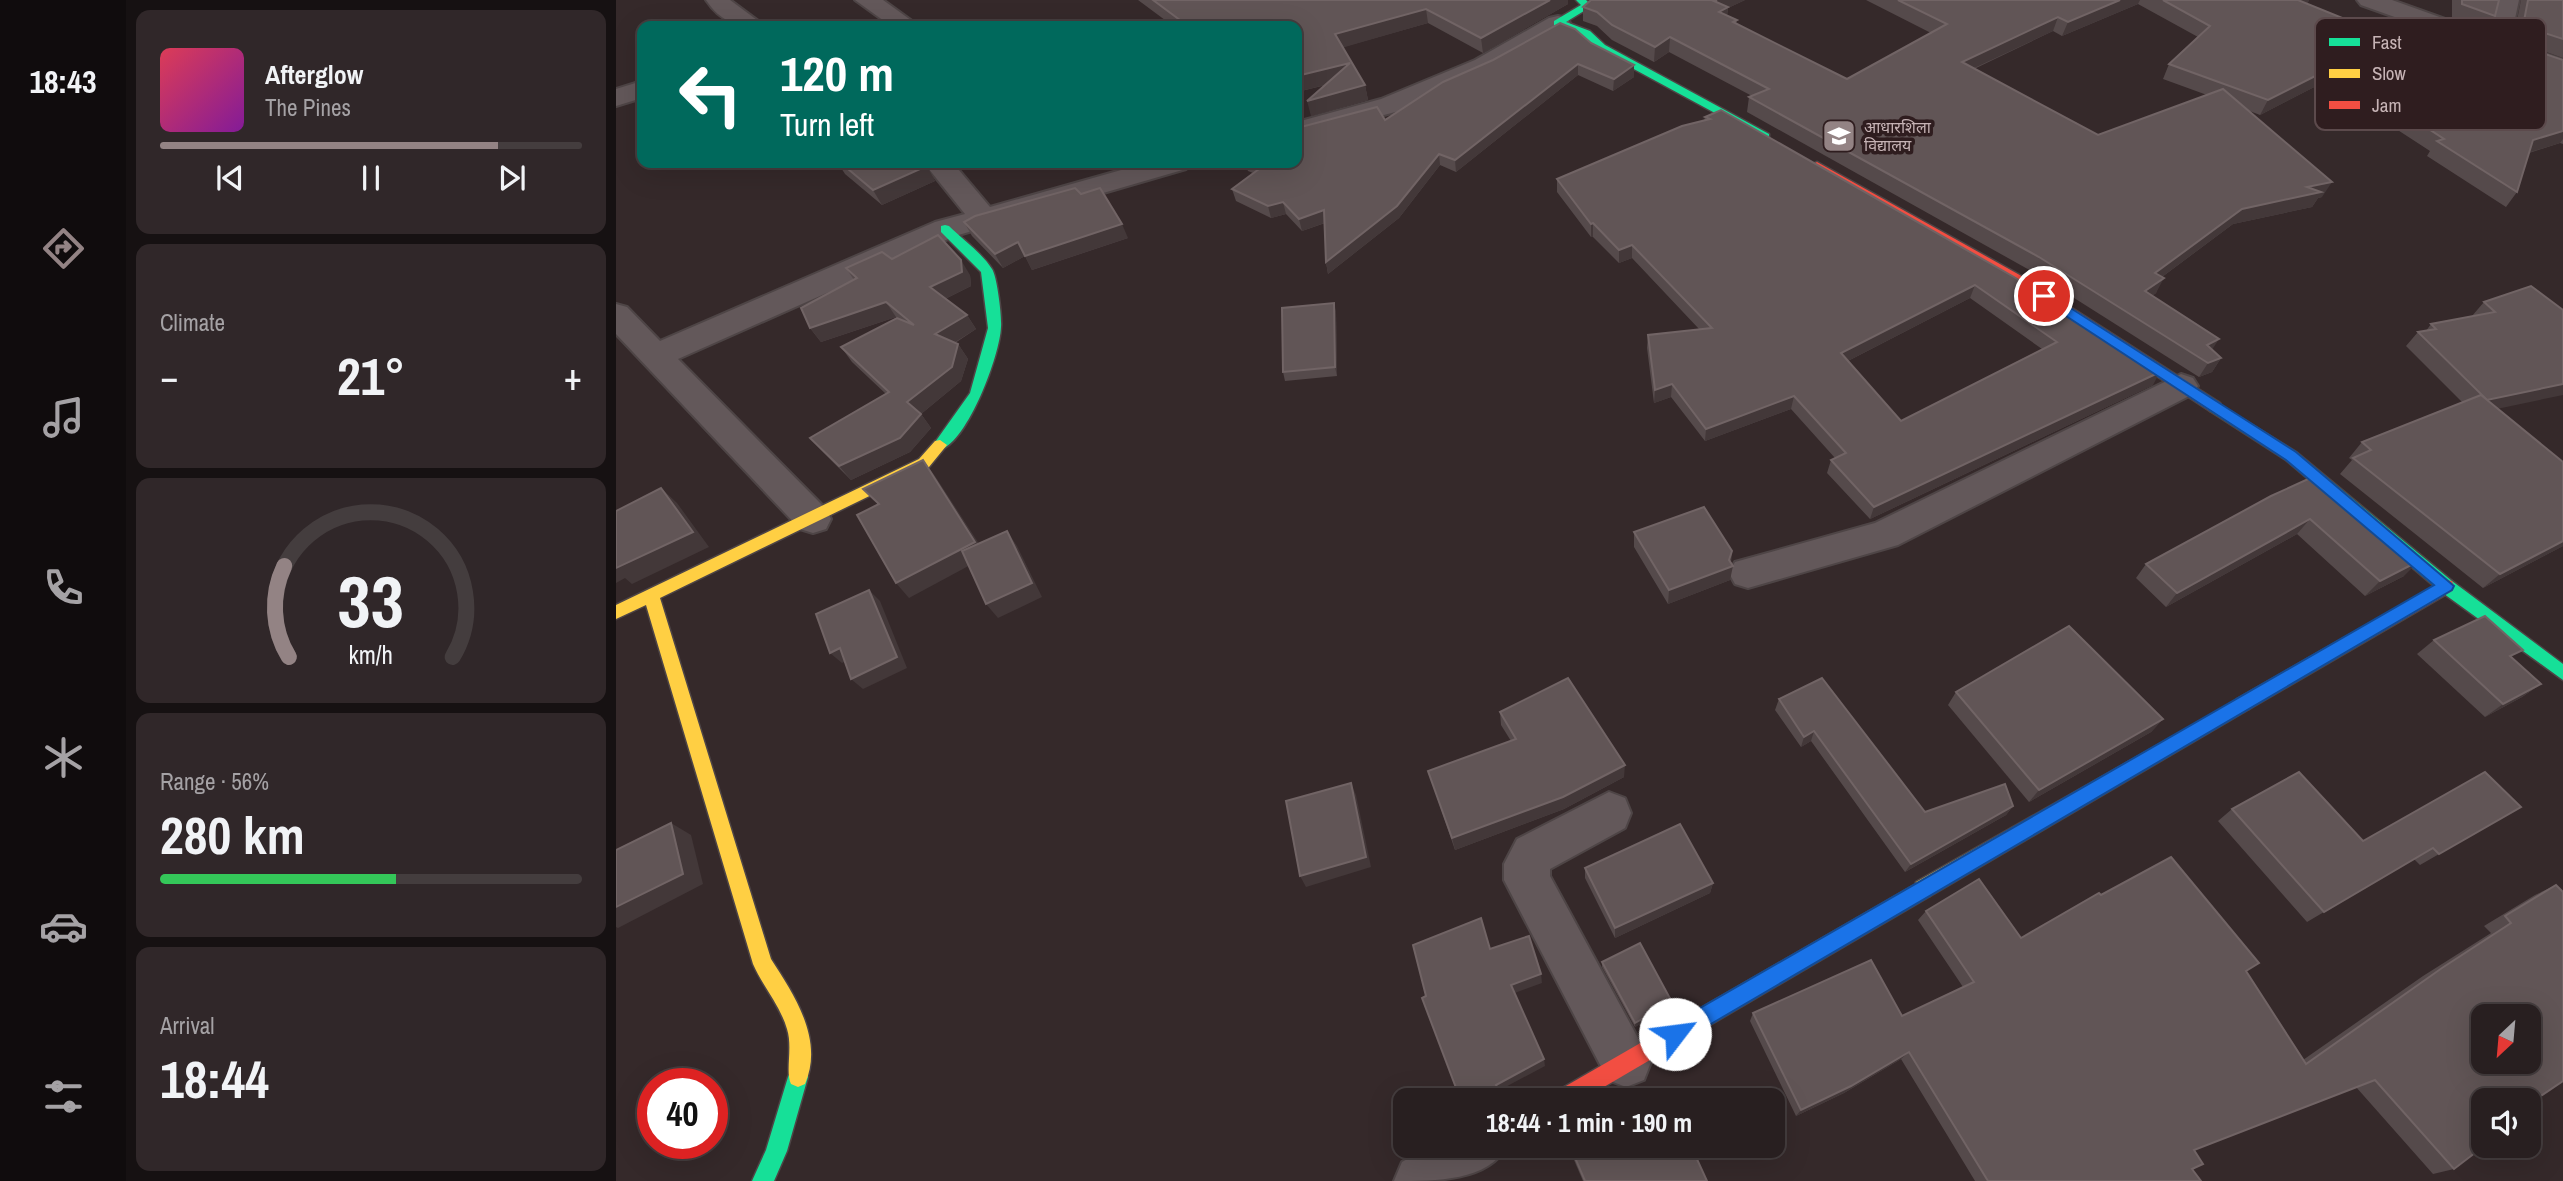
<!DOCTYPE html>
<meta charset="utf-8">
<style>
:root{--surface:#281f20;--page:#302729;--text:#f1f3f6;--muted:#a5a2a5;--line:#443d3e;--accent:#938384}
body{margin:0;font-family:"Archivo Narrow","Noto Sans Devanagari",sans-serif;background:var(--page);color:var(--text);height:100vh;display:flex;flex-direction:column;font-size:26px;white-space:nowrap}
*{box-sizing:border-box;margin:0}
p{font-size:23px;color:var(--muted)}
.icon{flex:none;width:38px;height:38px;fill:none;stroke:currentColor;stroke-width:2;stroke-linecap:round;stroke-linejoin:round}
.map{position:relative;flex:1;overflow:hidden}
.sheet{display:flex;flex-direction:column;gap:10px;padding:10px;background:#161112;width:490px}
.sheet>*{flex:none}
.top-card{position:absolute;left:21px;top:21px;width:665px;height:147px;border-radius:14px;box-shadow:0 7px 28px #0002,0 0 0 2px var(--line);background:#00695c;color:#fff;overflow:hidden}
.needle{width:46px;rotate:206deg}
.buttons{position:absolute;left:1855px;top:1004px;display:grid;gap:14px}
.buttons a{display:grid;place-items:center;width:70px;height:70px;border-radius:14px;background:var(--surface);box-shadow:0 7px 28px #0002,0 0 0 2px var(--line);font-size:35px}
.speed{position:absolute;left:21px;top:1068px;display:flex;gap:14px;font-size:35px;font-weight:700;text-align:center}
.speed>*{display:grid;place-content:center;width:91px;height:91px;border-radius:50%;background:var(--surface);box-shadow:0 7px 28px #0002,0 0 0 2px var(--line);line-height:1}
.speed .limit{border:10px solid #d22;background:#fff;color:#111}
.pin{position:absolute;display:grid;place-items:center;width:60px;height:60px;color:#fff;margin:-30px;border:4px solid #fff;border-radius:50%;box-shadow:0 2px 7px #0007}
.me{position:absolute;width:77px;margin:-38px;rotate:60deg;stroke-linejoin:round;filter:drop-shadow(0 0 5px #0008)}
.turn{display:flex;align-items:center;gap:24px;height:147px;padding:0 28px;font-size:32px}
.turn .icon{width:91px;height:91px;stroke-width:2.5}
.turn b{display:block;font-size:49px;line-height:60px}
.big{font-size:52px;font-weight:800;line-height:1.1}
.sheet .card{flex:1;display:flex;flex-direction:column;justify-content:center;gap:10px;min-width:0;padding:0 24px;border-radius:14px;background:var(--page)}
.sheet .dial{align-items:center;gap:0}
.dial svg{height:182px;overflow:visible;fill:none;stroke:var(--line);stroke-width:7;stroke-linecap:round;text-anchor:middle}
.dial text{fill:var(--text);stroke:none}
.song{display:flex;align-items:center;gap:21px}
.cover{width:84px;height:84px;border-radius:10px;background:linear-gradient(135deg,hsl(350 70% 55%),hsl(290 70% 35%))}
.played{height:7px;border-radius:4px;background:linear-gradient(90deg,var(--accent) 80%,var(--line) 80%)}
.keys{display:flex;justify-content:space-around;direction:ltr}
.heat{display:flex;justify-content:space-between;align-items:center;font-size:38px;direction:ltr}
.charge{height:10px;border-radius:5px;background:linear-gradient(90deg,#34c759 56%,var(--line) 0)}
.trip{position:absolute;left:777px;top:1088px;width:392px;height:70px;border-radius:14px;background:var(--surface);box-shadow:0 7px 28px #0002,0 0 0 2px var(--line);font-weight:800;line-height:70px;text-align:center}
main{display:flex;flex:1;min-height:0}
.menu{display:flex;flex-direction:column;width:126px;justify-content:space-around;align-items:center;background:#100c0d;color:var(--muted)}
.menu .icon{width:49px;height:49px}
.menu .active{color:var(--accent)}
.menu b{font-size:32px;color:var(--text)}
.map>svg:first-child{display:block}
</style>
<main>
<nav class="menu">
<b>18:43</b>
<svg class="icon active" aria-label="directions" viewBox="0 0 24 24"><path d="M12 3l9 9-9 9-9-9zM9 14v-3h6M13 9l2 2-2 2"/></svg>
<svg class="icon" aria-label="music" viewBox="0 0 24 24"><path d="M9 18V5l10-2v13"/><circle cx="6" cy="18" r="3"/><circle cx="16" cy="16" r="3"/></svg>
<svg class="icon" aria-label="phone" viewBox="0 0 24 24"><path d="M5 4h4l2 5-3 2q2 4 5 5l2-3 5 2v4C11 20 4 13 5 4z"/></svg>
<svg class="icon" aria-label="climate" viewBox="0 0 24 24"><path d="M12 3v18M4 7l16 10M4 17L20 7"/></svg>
<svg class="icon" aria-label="car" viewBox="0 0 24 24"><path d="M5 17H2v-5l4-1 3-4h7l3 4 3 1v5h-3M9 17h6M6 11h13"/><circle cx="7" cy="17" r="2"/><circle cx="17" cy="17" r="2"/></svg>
<svg class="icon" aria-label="filters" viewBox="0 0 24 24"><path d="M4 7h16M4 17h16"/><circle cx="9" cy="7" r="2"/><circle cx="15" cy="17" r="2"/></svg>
</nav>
<section class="sheet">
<div class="card">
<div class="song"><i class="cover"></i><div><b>Afterglow</b><p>The Pines</p></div></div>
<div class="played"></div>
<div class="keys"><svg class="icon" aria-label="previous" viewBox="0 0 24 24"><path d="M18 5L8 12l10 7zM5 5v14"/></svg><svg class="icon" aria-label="pause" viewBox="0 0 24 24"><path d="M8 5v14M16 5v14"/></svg><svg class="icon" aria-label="next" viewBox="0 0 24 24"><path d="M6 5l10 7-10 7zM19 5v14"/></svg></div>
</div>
<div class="card"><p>Climate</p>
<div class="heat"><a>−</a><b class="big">21°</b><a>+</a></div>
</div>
<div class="card dial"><svg viewBox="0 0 100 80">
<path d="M14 69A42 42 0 1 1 86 69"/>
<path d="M14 69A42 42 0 0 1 12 29" stroke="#938384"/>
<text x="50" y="56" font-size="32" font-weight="700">33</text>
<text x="50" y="72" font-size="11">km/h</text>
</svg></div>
<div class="card"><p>Range · 56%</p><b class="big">280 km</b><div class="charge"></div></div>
<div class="card"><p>Arrival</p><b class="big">18:44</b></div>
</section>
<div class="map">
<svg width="1947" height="1181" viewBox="0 0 1947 1181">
<rect width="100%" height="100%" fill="#35292a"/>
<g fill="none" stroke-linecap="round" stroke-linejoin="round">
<defs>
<g id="street">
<path d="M90,0H114L149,26C123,27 106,24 90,0Z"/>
<path d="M239,0H267L303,26H275Z"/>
<path d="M1741,0H1776L1871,34L1879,0H1903L1894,42L1947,60V77L1745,5Z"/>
<path d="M942,16L951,18L954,23L951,28L877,70L783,111L681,138V122L765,99L859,60L933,18Z"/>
<path d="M26,81V98L0,106V89Z"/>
<path d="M308,163H337L374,207L530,163H574L570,169L339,236L62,359L210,509L215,519L210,529L197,533L184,529L0,334V304L11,307L44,341L319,222L349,214Z"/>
<path d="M1565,374L1577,378L1582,386L1577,394L1282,545L1132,588L1119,584L1113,573L1119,562L1259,523Z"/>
<path d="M993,792L1009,798L1015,813L1009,828L934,869V876L1035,1062L1028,1080L1010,1087L992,1080L888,880V864L901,839Z"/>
<path d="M814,1146H891C872,1181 821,1181 778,1181L786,1162Z"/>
</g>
<g id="fast">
<path d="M960,0H970L976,6L950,22L974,31L989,45L1153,134V138H1145L981,49L966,35L938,25V21L965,5Z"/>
<path d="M329,225L333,226C346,239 366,253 376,269C381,276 386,317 385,327C384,355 352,441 324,450L317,445L354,393L372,328L365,272L325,232V226Z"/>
<path d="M1599,402L1680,452L1836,581L1947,664V680L1824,591L1670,460L1594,411L1592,407L1594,403Z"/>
<path d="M182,1067L189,1070L192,1077L171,1151L158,1181H136L150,1150L172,1077L175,1070Z"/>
</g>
<g id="slow">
<path d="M324,440L331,445L313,467L44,598L155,959C179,996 208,1040 189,1084L182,1087L175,1084C169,1071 177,1048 171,1029C164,1005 147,987 137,964L30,605L0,619V605L303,459L319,441Z"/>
<path d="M1627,697L1633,699L1635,704L1633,709L1314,896L1307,898L1300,896L1298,889L1300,882Z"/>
</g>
<g id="jam">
<path d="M1201,162L1409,278L1604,403L1606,407L1604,411H1594L1401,284L1197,167L1195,165Z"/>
<path d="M1830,580L1836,581L1838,586L1836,591L1633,709L1627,711L1621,709L1619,704L1621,699Z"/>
<path d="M1307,880L1314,882L1316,889L1314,896L964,1101H933L936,1094Z"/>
</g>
</defs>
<use href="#street" stroke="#4e4546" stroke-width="4"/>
<use href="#fast" stroke="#4e4546" stroke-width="3"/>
<use href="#slow" stroke="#4e4546" stroke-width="3"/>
<use href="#jam" stroke="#4e4546" stroke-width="3"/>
<use href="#street" fill="#63585a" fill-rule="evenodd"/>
<use href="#fast" fill="#16e098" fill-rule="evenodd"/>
<use href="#slow" fill="#ffcf43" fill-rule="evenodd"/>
<use href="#jam" fill="#f24e42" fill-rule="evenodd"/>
</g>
<g fill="#554a4b" fill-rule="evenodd">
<path d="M522,0H952V4L867,53L812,23L727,47L749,85L752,100L695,116L710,85L681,92V26H557Z"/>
<path d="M975,0H1129L1112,8L1111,16L1121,20L1120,24L1231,79L1315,33L1250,0H1693L1691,4L1837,63L1836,40L1846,26L1947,60V144L1944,143L1913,153L1901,192L1890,207L1811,156L1814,151L1708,82L1644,115L1631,110L1706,197L1702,198L1696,207L1617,224L1546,277L1540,293L1536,296L1605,358L1596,372L1583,377L1417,272L1131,112L1133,97L1136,96L1053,52L1038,62L996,40L981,26L967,21V7ZM1522,4L1582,37L1553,64L1547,79L1591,95L1482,135L1358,69L1437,31L1446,36Z"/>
<path d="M1836,0H1883L1879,16L1869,31L1836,19Z"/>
<path d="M1905,0H1947V58L1897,40Z"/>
<path d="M975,43L1018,77L997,91L962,75L840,172L824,165L783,218L712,274L710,262L709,223L686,231L670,214L655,218L620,201L616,189L637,173L632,171L629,163H681L769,120Z"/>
<path d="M1089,117L1537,385L1254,519L1211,473L1215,460L1219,458L1175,409L1089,441L1055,397L1038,403L1031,348L1032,335L1083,329L1016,258L1003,263L977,237H975L941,192V179L1088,121ZM1354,298L1426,349L1285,421L1232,361Z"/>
<path d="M222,163H308L319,181L266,205L229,174Z"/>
<path d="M348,222L512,238L416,270L409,256L387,268L356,236Z"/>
<path d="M276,259L354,275L355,286L329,299L351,315L360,329L339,343L342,344L352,359L345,381L305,414L315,428L294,452L235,480L207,452L194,438L270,394L236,362L225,347L282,318L280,317L205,342L194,328L238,280L230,268Z"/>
<path d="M1915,286L1882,409L1947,546L1867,588L1724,474L1736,460L1733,458L1746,442L1846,402L1790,346L1802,332L1810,331L1815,324L1856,316L1868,302Z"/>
<path d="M720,311L721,376L669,381L667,372Z"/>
<path d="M1655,496L1788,576L1749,596L1681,534L1550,607L1520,578L1530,564Z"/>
<path d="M1018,532L1116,551L1115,562L1114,580L1052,604L1018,547Z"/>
<path d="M1818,640L1896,658L1925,684L1906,697L1869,717L1801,654Z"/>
<path d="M1340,692L1547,719L1535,732L1413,802L1332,705Z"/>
<path d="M1163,699L1309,812L1397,806L1390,815L1289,872L1195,741L1185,747L1159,710Z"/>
<path d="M884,712L1008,777L948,809L839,850L812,771L895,741L885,725Z"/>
<path d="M1905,807L1804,865L1798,859L1691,922L1602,821L1616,809L1747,841Z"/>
<path d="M969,868L1097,883L1094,893L999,938L969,878Z"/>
<path d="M1940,885L1867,1101L1838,1169L1817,1174L1740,1087L1578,1150L1576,1169L1585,1181H1359L1285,1059L1228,1093L1180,1116L1134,1021L1137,1013L1286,1016L1347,987L1302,920L1310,911L1405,938L1485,895L1630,971L1687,1060L1807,976L1875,933L1868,926L1919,895Z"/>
<path d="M986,962L1055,1006L1019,1027L986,967Z"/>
<path d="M952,1146H1075L1091,1181H967Z"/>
</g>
<g fill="#433839">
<path d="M934,0H952V4L867,53L865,38Z"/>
<path d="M1101,0H1129L1112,8L1110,21L1101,27L1098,1Z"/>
<path d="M1504,0H1524L1522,4L1446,36L1452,22Z"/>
<path d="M1682,0H1693L1691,5Z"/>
<path d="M810,9L812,23L722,49L719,34Z"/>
<path d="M1442,17L1437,31L1341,76L1346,62Z"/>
<path d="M1054,37L1053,52L1038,62L1039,47Z"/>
<path d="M734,63L737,78L681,92V76Z"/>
<path d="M962,64V75L840,172L839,160Z"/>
<path d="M1018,65V77L997,91L998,79Z"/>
<path d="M1717,67L1708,82L1644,115L1652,100Z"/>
<path d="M749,85L752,100L695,116L691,101Z"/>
<path d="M1947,131V139L1944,143L1905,155L1917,140Z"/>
<path d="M823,154L824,165L783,218L712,274L710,262Z"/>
<path d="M311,166L319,181L266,205L257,190Z"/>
<path d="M1716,182L1706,197L1702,198L1696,207L1617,224L1531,288L1539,273L1626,209L1691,187Z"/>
<path d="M667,202L670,214L655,218L652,206Z"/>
<path d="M708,210L711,222L686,231L683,219Z"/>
<path d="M977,223V237H975V224Z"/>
<path d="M506,224L512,238L416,270L409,256L387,268L379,254L402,242Z"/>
<path d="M1016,245V258L1003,263V250Z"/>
<path d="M345,260L354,275L355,286L323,302L314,287Z"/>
<path d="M1548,278L1540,293L1521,306L1529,291Z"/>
<path d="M1359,285L1354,298L1222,366L1225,353Z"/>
<path d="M270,302L280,317L205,342L194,328Z"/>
<path d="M718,303L720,311L721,376L719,367Z"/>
<path d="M351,315L360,329L328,349L319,334Z"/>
<path d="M1603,339L1594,353L1591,345Z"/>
<path d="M342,344L352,359L345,381L305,414L315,428L294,452L235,480L223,466L291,402Z"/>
<path d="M1605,358L1596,372L1583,377L1592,363Z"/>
<path d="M1544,372L1537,385L1254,519L1258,507Z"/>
<path d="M1056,384L1055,397L1038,403L1039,390Z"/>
<path d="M1947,384V395L1857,414L1871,400Z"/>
<path d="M1178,396L1175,409L1089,441L1090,429Z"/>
<path d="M307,460L319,476L371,556L293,598L280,583Z"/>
<path d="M45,488L61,503L93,547L16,584L9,578L0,583V568Z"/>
<path d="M1694,519L1681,534L1550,607L1561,593Z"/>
<path d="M391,531L401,546L426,597L382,618L370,604Z"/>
<path d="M1947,541V546L1867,588L1884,574Z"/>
<path d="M1116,551L1113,567L1117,566L1114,580L1052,604L1053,590L1113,560Z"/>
<path d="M1803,561L1788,576L1749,596L1764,581Z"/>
<path d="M253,590L264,601L291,668L247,689L235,679Z"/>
<path d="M224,648L235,659L226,663L214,653Z"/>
<path d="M1925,684L1906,697L1869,717L1887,704Z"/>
<path d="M1547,719L1535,732L1413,802L1423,790Z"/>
<path d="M1198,731L1195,741L1185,747L1188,737Z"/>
<path d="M1009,765L1008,777L948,809L839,850L836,838Z"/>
<path d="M735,783L740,795L755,867L690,887L684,876Z"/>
<path d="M1397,806L1390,815L1289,872L1295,864Z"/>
<path d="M55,823L75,835L87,884L2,928L0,927V907Z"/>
<path d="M1097,883L1094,893L999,938V928Z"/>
<path d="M925,974L926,983L896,994L895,985Z"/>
<path d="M1056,1002L1055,1006L1019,1027V1023Z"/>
<path d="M1293,1052L1285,1059L1228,1093L1180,1116L1185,1110Z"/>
<path d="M928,1059L929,1066L882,1091L880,1085Z"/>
</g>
<g fill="#615556" stroke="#716465" stroke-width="2" fill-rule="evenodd">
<path d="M537,0H934L865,38L810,9L719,34L749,85L691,101L734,63L681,76V26H572Z"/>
<path d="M975,0H1101L1098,1L1112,7L1103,12L1121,20L1117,22L1231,79L1331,24L1282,0H1504L1452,22L1442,17L1346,62L1482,135L1607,89L1716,182L1691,187L1705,192L1626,209L1539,273L1548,278L1529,291L1603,339L1591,345L1605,358L1592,363L1423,257L1133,97L1153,89L1054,37L1039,47L996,25L981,12L967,7Z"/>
<path d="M1547,0H1682L1847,67L1846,26L1947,60V131L1917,140L1901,192L1821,141L1828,139L1717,67L1652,100L1553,64L1594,26Z"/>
<path d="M1846,0H1883L1879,16L1846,4Z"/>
<path d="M1912,0H1947V39L1907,26Z"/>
<path d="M944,23L959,29L975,43L1018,65L998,79L962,64L839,160L823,154L781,206L710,262L708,210L683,219L667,202L652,206L616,189L647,166L639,163H681V128L761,107L769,120L827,82L877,60Z"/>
<path d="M1105,110L1398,277L1544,372L1258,507L1215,460L1230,453L1178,396L1090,429L1056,384L1039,390L1032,335L1096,328L1016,245L1003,250L977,223L975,224L941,179L1066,126L1094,119L1089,117ZM1359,285L1441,342L1285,421L1225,353Z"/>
<path d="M225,163H308L311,166L257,190Z"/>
<path d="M459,188L465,194L484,188L506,224L409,256L402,242L379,254L348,222L359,216Z"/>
<path d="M322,235L345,260L346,272L314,287L351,315L319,334L342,344L336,367L291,402L305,414L284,438L223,466L194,438L273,392L225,347L281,318L298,325L270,302L194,328L185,308L241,278L230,268L266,252L276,259Z"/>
<path d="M1915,286L1947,310V384L1871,400L1802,332L1820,329L1815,324L1879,312L1868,302Z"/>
<path d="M718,303L719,367L667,372L666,308Z"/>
<path d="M1865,395L1947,462V541L1884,574L1737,458L1755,450L1746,442Z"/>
<path d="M307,460L359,542L280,583L241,515L263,504L247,489Z"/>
<path d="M1701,475L1803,561L1764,581L1694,519L1561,593L1530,564L1655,496Z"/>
<path d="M45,488L77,532L0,568V511Z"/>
<path d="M1088,507L1116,551L1113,560L1117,566L1053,590L1018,532Z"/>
<path d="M391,531L416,583L370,604L346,551Z"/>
<path d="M253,590L281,657L235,679L224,648L214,653L200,614Z"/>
<path d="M1869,616L1907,650L1894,656L1925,684L1887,704L1818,640Z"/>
<path d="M1453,626L1547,719L1423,790L1340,692Z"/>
<path d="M952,678L1009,765L947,797L836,838L812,771L900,739L884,712Z"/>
<path d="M1206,678L1309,812L1389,784L1397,806L1295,864L1198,731L1188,737L1163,699Z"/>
<path d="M1683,772L1747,841L1869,772L1905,807L1823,854L1817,848L1708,912L1616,809Z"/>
<path d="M735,783L750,857L684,876L670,801Z"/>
<path d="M55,823L67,874L0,907V850Z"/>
<path d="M1064,824L1097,883L999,928L969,868Z"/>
<path d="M1555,857L1643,963L1630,971L1690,1064L1826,968L1895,923L1889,916L1940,885L1947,892V1081L1913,1104V1101H1867L1868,1146L1838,1169L1759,1080L1578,1150L1587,1164L1576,1169L1585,1181H1372L1293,1052L1235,1086L1185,1110L1137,1013L1255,960L1286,1016L1358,982L1310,911L1363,879L1405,938L1483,893L1485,895ZM1867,1017H1913V1062H1867Z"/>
<path d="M865,918L874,949L913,936L925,974L895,985L928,1059L880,1085L887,1101H845L806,998L810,996L797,945Z"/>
<path d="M1024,943L1056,1002L1019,1023L986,962Z"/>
<path d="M1048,1089L1053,1101H1024Z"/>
<path d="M954,1146H1075L1091,1181H969Z"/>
</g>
<path fill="#1a73e8" stroke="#114b97" stroke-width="2" d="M1428,291L1680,452L1838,586L1836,590L1066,1041L1059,1044L1051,1041L1048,1034L1051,1027L1818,585L1670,460L1424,299L1422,296Z"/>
<defs>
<symbol id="school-square" viewBox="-11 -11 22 22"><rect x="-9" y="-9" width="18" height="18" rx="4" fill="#938384" stroke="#2f1d1f"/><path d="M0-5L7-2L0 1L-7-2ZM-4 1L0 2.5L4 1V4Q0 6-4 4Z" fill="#fff"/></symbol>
</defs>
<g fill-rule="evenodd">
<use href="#school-square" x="1204" y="117" width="38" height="38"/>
</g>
<g text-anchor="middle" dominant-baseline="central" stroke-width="7" stroke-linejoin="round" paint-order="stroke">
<g font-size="16" fill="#c6b3b5" stroke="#2f1d1f" text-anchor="start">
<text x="1248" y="127">आधारशिला<tspan x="1248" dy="18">विद्यालय</tspan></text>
</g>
</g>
<rect x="1699" y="18" width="231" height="112" rx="10" fill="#2f1d1f" stroke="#5c4a4c" stroke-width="2"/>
<rect x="1713" y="38" width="31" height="8" fill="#16e098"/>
<rect x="1713" y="69" width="31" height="9" fill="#ffcf43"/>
<rect x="1713" y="101" width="31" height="8" fill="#f24e42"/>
<g font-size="19" fill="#c6b3b5">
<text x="1756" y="49">Fast</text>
<text x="1756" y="80">Slow</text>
<text x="1756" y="112">Jam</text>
</g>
</svg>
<div class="buttons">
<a><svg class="needle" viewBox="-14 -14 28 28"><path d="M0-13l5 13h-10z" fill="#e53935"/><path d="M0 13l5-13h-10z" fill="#a5a2a5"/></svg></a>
<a><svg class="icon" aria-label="sound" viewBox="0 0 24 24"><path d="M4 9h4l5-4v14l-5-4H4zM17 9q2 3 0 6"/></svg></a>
</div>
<div class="speed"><div class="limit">40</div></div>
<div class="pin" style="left:1428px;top:296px;background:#d93025"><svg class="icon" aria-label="arrive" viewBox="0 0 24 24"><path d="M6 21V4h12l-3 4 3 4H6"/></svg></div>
<svg class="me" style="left:1059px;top:1034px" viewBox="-20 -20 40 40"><circle r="19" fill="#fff"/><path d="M0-13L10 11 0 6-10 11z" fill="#1a73e8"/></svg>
<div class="trip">18:44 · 1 min · 190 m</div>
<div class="top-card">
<div class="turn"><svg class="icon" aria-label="left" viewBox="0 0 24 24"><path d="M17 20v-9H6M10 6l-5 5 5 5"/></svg><div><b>120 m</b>Turn left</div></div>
</div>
</div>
</main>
